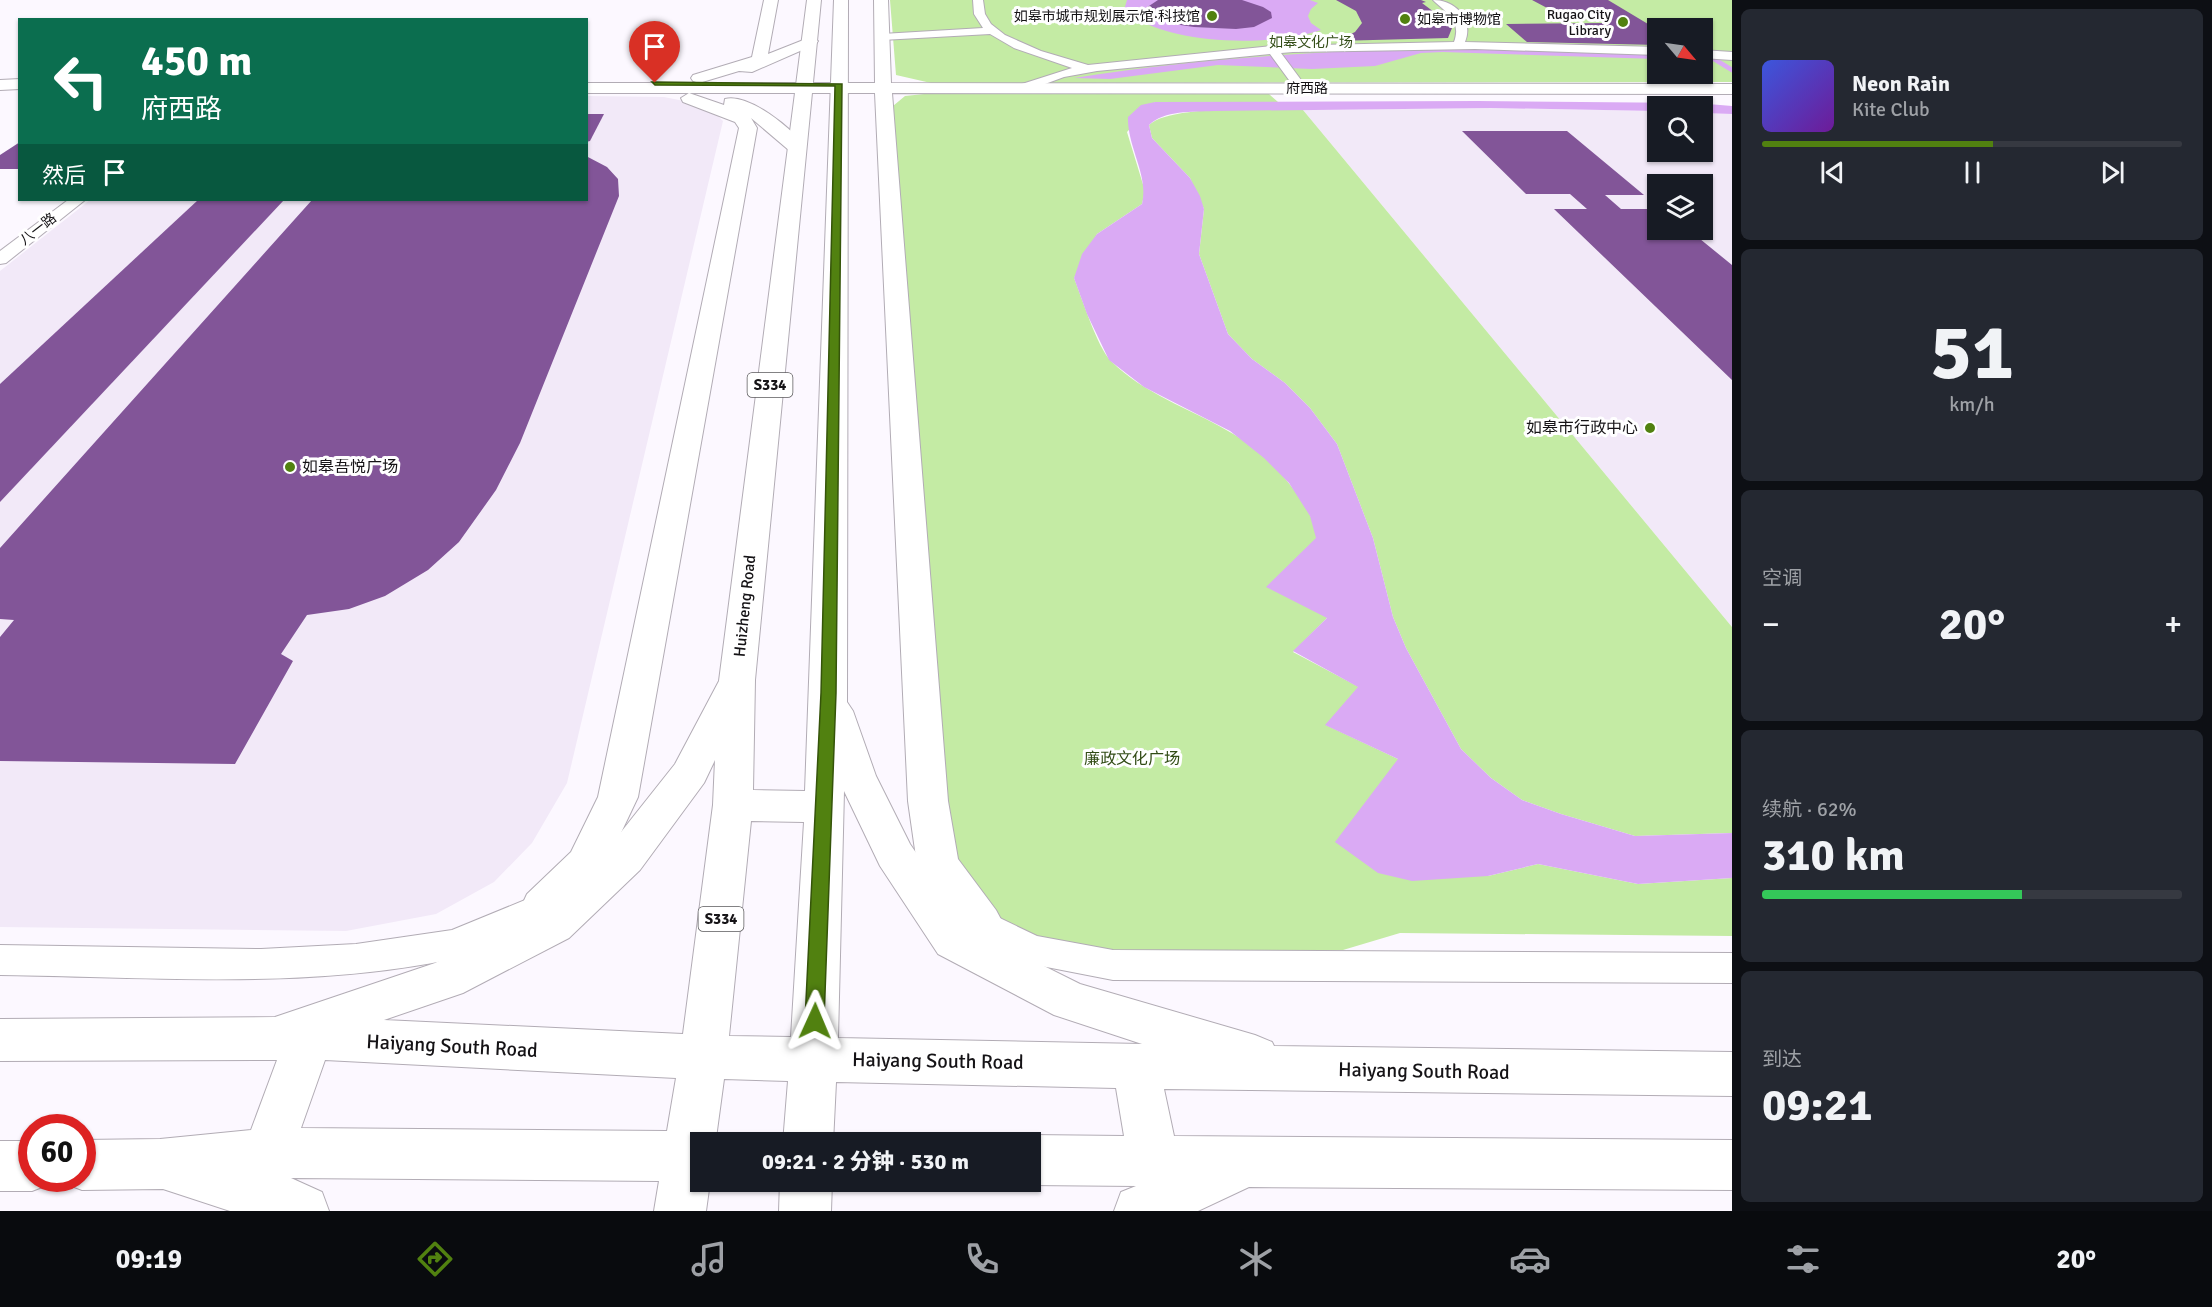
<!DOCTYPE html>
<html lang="zh">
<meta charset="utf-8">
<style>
:root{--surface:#171b24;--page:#242831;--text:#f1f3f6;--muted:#9ea1a6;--line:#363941;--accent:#518110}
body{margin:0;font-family:Signika,"Noto Sans SC",sans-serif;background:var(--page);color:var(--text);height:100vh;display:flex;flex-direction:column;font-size:22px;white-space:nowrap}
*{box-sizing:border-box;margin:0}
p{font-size:20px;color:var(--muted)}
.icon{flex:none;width:33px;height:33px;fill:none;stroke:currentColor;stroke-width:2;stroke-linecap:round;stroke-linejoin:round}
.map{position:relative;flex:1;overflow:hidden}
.panel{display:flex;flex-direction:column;gap:9px;padding:9px;background:#0d0f14;width:480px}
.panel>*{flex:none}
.hud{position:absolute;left:18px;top:18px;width:570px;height:183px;border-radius:0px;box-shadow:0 2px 4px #0004;background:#0b6e4f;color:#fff;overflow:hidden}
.needle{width:39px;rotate:119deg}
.buttons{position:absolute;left:1647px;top:18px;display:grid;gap:12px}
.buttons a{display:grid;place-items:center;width:66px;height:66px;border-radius:0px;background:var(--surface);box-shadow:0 2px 4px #0004;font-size:30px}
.speed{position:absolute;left:18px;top:1114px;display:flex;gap:12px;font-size:30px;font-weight:700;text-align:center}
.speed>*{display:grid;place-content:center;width:78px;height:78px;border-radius:50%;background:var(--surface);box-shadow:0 2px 4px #0004;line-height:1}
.speed .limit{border:9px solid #d22;background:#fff;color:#111}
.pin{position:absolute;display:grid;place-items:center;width:51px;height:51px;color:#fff;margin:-62px -26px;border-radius:50% 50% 50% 0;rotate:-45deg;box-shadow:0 0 6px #0007}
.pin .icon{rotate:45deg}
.me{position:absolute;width:66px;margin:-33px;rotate:1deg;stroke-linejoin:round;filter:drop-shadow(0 0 4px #0008)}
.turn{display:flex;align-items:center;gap:21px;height:126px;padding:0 24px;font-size:27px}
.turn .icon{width:78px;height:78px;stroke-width:2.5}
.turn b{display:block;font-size:42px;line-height:51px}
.then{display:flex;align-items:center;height:57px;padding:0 24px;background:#0003;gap:12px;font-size:22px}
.big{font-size:45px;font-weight:800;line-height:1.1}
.panel .card{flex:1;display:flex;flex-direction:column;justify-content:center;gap:9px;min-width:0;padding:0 21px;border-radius:9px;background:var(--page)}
.panel .dial{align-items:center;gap:0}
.dial b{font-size:78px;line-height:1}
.song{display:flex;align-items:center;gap:18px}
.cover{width:72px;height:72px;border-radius:9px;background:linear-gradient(135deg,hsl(230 70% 55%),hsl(280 70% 35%))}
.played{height:6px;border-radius:3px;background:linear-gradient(90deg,var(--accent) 55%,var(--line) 55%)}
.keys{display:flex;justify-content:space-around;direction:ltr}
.heat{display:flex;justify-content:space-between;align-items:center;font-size:33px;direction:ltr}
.charge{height:9px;border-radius:4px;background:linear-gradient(90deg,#34c759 62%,var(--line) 0)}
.trip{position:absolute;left:690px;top:1132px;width:351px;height:60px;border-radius:0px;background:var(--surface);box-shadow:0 2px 4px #0004;font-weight:800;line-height:60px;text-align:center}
.tab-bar{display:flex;height:96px;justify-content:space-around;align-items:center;background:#090b0e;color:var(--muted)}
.tab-bar .icon{width:42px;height:42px}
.tab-bar .on{color:var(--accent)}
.tab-bar b{font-size:27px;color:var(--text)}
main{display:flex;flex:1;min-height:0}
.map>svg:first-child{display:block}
</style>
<main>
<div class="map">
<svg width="1732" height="1211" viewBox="0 0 1732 1211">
<rect width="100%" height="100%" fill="#fcf8ff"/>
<g fill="#f2e9f8" fill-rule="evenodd">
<path d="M587,96L664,97L694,103L713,111L723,121L567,783L532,843L494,882L436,914L346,931L0,927V271L90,200H586Z"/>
<path d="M1491,108L1657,111L1658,152H1702L1703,113L1732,114V627L1303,110ZM1658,184H1702V230H1658Z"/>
</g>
<g fill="#c4eba4" fill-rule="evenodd">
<path d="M890,0H1732V82L931,83L896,75ZM1658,28H1702V74H1658Z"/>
<path d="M924,94H1269L1278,102H1155L1127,132L1145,191L1142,204L1097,234L1074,278C1082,298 1097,347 1111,361C1144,394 1189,408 1228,431C1261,449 1293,482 1310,515C1323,541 1323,589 1327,618L1293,652L1359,687L1326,725L1398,759L1488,876L1538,864L1638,884L1732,878V936L1400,933L1343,950L1072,953L1006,930L956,867L944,831L893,106L905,96Z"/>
<path d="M1303,110L1732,627V833L1635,836L1561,814L1522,800L1491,778L1461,749L1406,648L1393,617L1373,538L1337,444L1310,408L1285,383L1252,359L1228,334L1199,254L1204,209L1190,178L1152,138L1149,125C1171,104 1271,110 1303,110Z"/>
</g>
<g fill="#daaaf4">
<path d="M1127,0H1310L1318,3L1311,9L1308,16L1311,23L1321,30C1271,47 1166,46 1124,10Z"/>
<path d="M1450,47L1658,55L1657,59L1443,52L1421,53L1375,66L1312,69L1218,65L1110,79L1074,78C1199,58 1323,51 1450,47Z"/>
<path d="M1478,101L1696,103L1732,106V114L1703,113L1702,106H1658L1657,111L1491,108L1213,111C1193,112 1164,110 1149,125L1152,138L1190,178L1200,196L1204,209L1199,254L1228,334L1252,359L1285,383L1310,408L1337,444L1373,538L1393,617L1406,648L1461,749L1491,778L1522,800L1561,814L1635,836L1732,833V878L1638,884L1538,864L1488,876L1412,881L1378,873L1335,842L1398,759L1325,725L1358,687L1293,651L1327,618L1266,587L1316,538L1310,516L1289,483L1264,458L1230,431L1144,387L1109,360L1087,314L1074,278L1082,254L1097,234L1142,204C1149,175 1127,147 1128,117L1141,105L1155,102Z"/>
</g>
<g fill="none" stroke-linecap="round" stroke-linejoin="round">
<path stroke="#daaaf4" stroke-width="4.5" d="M1714,59L1732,70"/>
</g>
<g fill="#825598">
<path d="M1158,0H1242L1263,7L1271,12L1272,18L1254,27L1236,29L1194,27L1174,24L1149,14L1146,8Z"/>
<path d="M1336,0H1421L1426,2L1422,3L1434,12H1442L1452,28L1448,38L1336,41L1355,32L1362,23L1356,11Z"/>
<path d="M1532,0H1608L1658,30V45L1527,42L1506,24L1606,23L1599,20L1566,18Z"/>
<path d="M586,114H604L590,141L586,142Z"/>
<path d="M1462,131H1567L1644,195H1605L1621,209H1658V230H1689L1732,265V380L1554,209H1587L1570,194H1526Z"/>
<path d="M20,142V169H0V155Z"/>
<path d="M586,156L607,167L618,179L619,196L520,443L496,490L459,542L428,570L385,596L349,609L307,615L281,654L293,661L235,764L0,761V637L14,620L0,619V548L312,200H586Z"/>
<path d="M198,200H284L0,502V384Z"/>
</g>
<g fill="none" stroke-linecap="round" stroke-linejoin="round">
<defs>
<g id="street">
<path d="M973,0H983L985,14L991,24L1005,35L1041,51L1088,65L1273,46L1454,42C1462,20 1446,13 1433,0C1455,0 1474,19 1465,42L1658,47V55L1475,49L1293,52L1281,53L1307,88L1305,91H1297L1270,54L1097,71L1064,77L1026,91L1020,87L1022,84L1072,68L1014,48L990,34L882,40L876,37L882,34L983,28L974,14Z"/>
<path d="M1702,50L1732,52V60L1702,58Z"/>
<path d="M68,200H85L6,263L0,264V251Z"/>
<path d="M542,893L554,897L558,907L554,917C523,930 485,952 453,959C305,990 150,977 0,975V945L261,949L356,944L452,930Z"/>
<path d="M981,909L1037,936L1113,950L1732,953V983L1113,980L1031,964L969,933L964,923L969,913Z"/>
</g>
<g id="secondary">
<path d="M764,0H778L768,54L811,37L818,41L816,44L752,72L739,71L699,83L693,81L691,78L693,75L752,57Z"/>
<path d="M874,0H888L891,83L1732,84V94L892,93L948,801L958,859L996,910L1003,923L996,936L981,941L966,936L923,876L917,864L908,801L875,93H689L724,105L725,99C749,93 793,129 806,148L797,154L791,152L751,118L757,128L638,797L601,875L557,920L542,925L527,920L521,907L527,894L571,852L598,797L739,128L735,122L683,102L681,98L689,93H586V83H875Z"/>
<path d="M20,79V89L0,90V80Z"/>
</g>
<g id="primary">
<path d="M807,0H821L755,680L753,790L805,791L834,0H848L847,702L853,711L876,776L910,844L968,928L1080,984L1255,1035L1272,1042L1274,1046L1732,1052V1096L1164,1089L1174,1136L1732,1140V1190L1249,1187L1198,1211H1114L1121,1192L1136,1186L1030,1185L1023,1182H1030V1143H1012L1030,1135L1124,1136L1116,1088L836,1082L833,1143H783L788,1081L724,1079L716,1138L720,1143H700V1182H710L706,1211H654L659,1181L291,1178L322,1192L329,1211H230L163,1189L82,1190L64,1183L62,1179H82V1140L160,1139L251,1130L277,1060L0,1061V1019L275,1017L435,963L539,912L610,846L675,764L719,681ZM715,760L713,805L683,1034L384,1020L463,993L569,938L640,870L704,783ZM844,791L880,866L938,954L1054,1015L1142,1044L838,1038ZM751,821L804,822L791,1037L729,1036ZM325,1060L676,1078L667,1131L301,1128Z"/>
<path d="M0,1141H32V1179H52L50,1184L32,1191H0Z"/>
<path d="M780,1182H832L831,1211H779Z"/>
</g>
</defs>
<use href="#street" stroke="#b2acb5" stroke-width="2"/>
<use href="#secondary" stroke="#b2acb5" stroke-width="2"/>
<use href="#primary" stroke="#b2acb5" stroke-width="2"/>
<use href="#street" fill="#fff" fill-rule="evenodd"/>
<use href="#secondary" fill="#fff" fill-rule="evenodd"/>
<use href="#primary" fill="#fff" fill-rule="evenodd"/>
</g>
<path fill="#518110" stroke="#35540a" stroke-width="1.5" d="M652,82L842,84L836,693L824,1021L822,1027L815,1030L808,1027L805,1021L821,693L835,86L655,85Z"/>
<g fill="#518110" stroke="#fff" stroke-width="2">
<circle cx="1212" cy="16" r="6"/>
<circle cx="1405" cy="19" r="6"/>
<circle cx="1623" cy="22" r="6"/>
<circle cx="1650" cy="428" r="6"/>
<circle cx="290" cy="467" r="6"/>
</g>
<g text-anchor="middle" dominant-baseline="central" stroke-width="6" stroke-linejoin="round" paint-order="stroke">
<g font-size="14" fill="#151316" stroke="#fff" text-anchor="end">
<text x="1611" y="14">Rugao City<tspan x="1611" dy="16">Library</tspan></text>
<text x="1200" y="16">如皋市城市规划展示馆·科技馆</text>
<text x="1417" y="19" text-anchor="start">如皋市博物馆</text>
</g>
<g font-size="14" fill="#324c16" stroke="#fff">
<text x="1311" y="42">如皋文化广场</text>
</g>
<g font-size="14" fill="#151316" stroke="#fff">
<text x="1307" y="88">府西路</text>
<text transform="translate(38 229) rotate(-38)">八一路</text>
</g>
<g fill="#fff" stroke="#5b5a5c" stroke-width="1.5">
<rect x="747.5" y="373" width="45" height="24" rx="4.5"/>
<rect x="698.5" y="907" width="45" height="24" rx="4.5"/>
</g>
<g font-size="15" font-weight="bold" fill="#151316">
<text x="770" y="385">S334</text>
<text x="721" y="919">S334</text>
</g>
<g font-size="16" fill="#151316" stroke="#fff" text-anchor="end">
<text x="1638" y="428">如皋市行政中心</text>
<text x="302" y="467" text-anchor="start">如皋吾悦广场</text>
</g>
<g font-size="16" fill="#151316" stroke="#fff">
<text transform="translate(745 606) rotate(-84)">Huizheng Road</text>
</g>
<g font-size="16" fill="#324c16" stroke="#fff">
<text x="1132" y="759">廉政文化广场</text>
</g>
<g font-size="20" fill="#151316" stroke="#fff">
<text transform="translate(452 1046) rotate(3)">Haiyang South Road</text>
<text transform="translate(938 1061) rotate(1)">Haiyang South Road</text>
<text transform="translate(1424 1071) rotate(1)">Haiyang South Road</text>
</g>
</g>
</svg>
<div class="buttons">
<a><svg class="needle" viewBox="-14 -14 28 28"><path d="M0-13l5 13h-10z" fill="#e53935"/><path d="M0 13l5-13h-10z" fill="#9ea1a6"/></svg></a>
<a><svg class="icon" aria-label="search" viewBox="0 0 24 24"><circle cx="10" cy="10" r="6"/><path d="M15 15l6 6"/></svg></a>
<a><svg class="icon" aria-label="layers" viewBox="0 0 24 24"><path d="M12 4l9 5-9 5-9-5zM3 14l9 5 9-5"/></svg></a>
</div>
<div class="speed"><div class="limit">60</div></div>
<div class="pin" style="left:655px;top:83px;background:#d93025"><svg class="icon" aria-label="arrive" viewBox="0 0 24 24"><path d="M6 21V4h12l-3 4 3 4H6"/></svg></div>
<svg class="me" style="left:815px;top:1021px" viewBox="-20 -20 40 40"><path d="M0-17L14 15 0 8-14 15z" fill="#518110" stroke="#fff" stroke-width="4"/></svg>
<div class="trip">09:21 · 2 分钟 · 530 m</div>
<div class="hud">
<div class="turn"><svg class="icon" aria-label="left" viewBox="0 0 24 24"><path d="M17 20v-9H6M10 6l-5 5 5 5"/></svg><div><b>450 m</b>府西路</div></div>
<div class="then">然后<svg class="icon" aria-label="arrive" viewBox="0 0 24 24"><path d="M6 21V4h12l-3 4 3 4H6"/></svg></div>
</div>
</div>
<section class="panel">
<div class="card">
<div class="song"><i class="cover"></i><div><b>Neon Rain</b><p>Kite Club</p></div></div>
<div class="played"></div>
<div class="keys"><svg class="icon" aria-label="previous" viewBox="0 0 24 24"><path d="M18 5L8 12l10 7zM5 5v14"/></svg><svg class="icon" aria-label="pause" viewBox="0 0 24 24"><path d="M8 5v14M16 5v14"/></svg><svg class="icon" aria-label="next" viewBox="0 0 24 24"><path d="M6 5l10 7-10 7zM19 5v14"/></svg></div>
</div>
<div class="card dial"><b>51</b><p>km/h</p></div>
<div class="card"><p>空调</p>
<div class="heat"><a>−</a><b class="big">20°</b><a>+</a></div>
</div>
<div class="card"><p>续航 · 62%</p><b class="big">310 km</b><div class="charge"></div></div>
<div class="card"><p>到达</p><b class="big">09:21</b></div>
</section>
</main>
<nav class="tab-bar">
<b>09:19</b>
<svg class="icon on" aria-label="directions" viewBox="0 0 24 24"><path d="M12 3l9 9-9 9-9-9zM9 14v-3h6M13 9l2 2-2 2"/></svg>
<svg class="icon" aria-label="music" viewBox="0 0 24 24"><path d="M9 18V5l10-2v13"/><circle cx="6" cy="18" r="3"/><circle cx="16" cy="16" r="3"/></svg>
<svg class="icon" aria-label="phone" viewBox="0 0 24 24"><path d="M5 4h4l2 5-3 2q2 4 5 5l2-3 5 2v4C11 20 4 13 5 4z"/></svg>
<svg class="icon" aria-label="climate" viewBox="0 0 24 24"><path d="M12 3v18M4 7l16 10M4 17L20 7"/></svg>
<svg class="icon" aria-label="car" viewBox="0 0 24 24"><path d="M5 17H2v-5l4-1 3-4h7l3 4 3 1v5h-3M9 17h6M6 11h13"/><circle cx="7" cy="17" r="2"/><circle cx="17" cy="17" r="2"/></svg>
<svg class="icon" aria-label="filters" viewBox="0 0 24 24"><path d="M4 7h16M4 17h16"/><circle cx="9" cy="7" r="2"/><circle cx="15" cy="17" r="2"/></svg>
<b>20°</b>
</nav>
